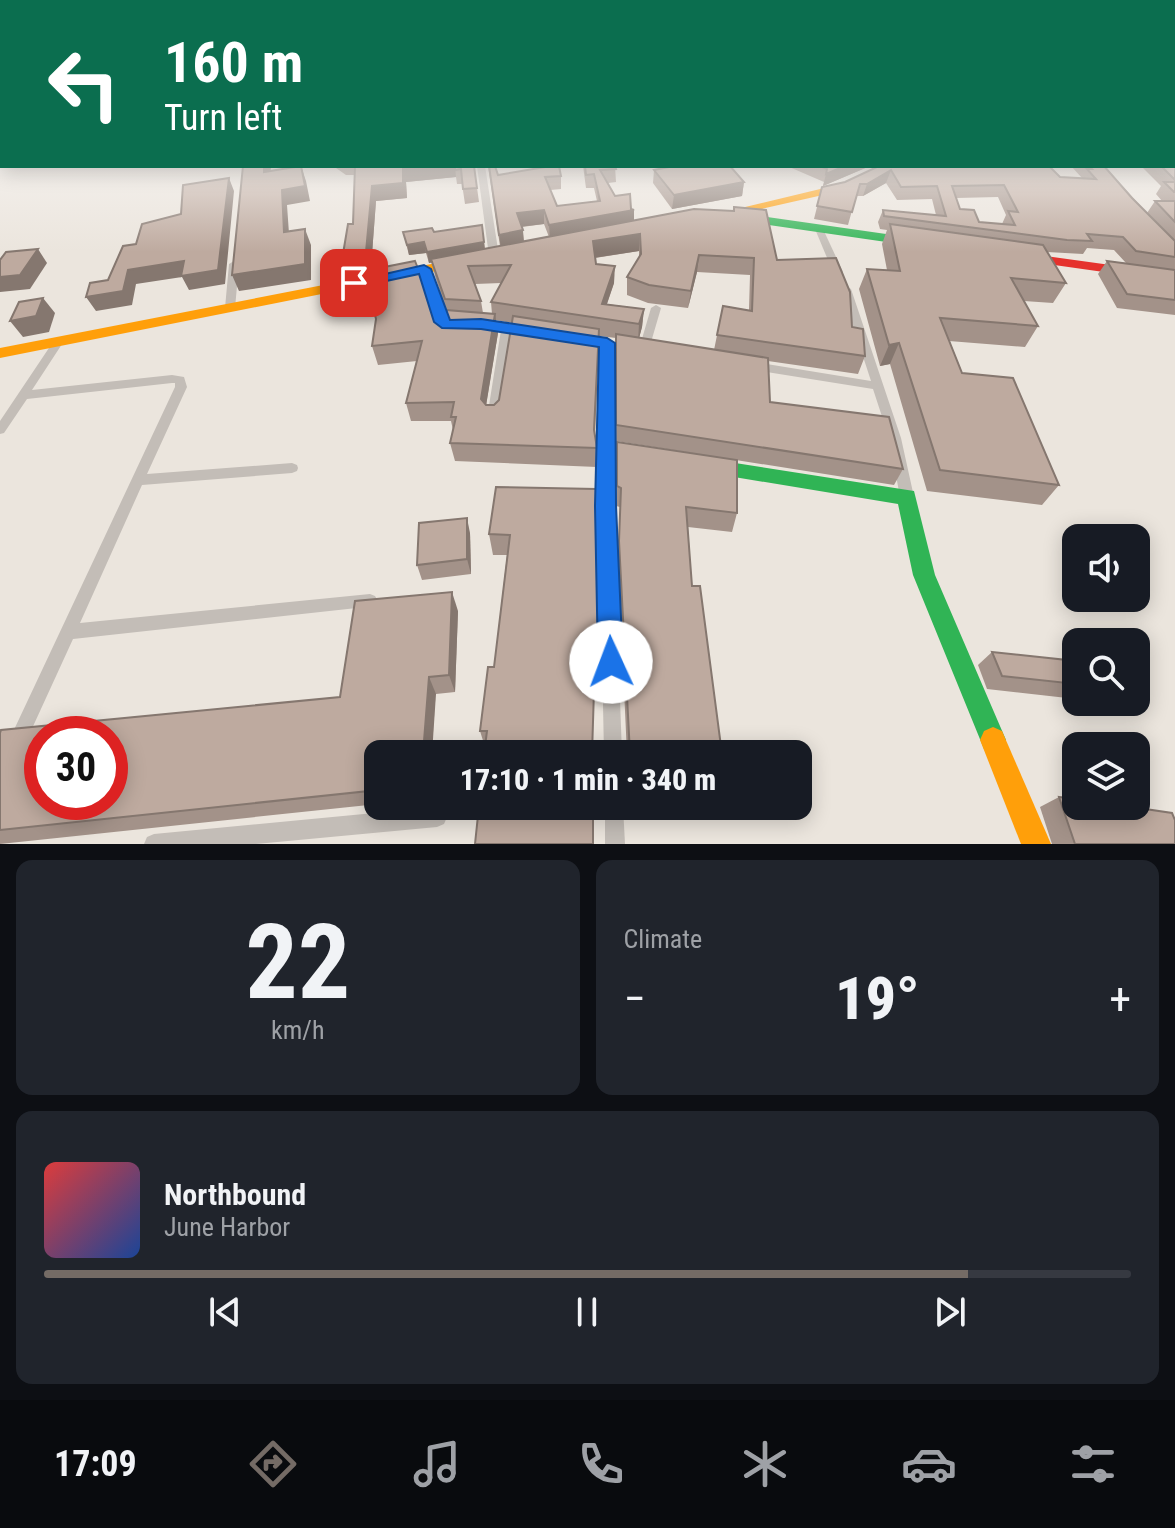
<!DOCTYPE html>
<meta charset="utf-8">
<style>
:root{--surface:#171b24;--page:#20242c;--text:#f1f3f6;--muted:#9ea1a6;--line:#363941;--accent:#746b65}
body{margin:0;font-family:"Roboto Condensed",sans-serif;background:var(--page);color:var(--text);height:100vh;display:flex;flex-direction:column;font-size:30px;white-space:nowrap}
*{box-sizing:border-box;margin:0}
p{font-size:26px;color:var(--muted)}
.icon{flex:none;width:44px;height:44px;fill:none;stroke:currentColor;stroke-width:2;stroke-linecap:round;stroke-linejoin:round}
.map{position:relative;height:844px;overflow:hidden}
.panel{display:flex;flex-direction:column;gap:16px;padding:16px;background:#0d0f14;flex:1}
.panel>*{flex:none}
.top-card{position:absolute;left:0px;top:0px;width:1176px;height:168px;box-shadow:0 4px 20px #0003;background:#0b6e4f;color:#fff;overflow:hidden}
.controls{position:absolute;left:1062px;top:524px;display:grid;gap:16px}
.controls a{display:grid;place-items:center;width:88px;height:88px;border-radius:16px;background:var(--surface);box-shadow:0 4px 20px #0003;font-size:40px}
.speed{position:absolute;left:24px;top:716px;display:flex;gap:16px;font-size:40px;font-weight:700;text-align:center}
.speed>*{display:grid;place-content:center;width:104px;height:104px;border-radius:50%;background:var(--surface);box-shadow:0 4px 20px #0003;line-height:1}
.speed .limit{border:12px solid #d22;background:#fff;color:#111}
.pin{position:absolute;display:grid;place-items:center;width:68px;height:68px;color:#fff;margin:-34px;border-radius:16px;box-shadow:0 4px 12px #0006}
.me{position:absolute;width:88px;margin:-44px;rotate:358deg;stroke-linejoin:round;filter:drop-shadow(0 0 6px #0008)}
.turn{display:flex;align-items:center;gap:28px;height:168px;padding:0 32px;font-size:36px}
.turn .icon{width:104px;height:104px;stroke-width:2.5}
.turn b{display:block;font-size:56px;line-height:68px}
.big{font-size:60px;font-weight:800;line-height:1.1}
.panel .tile{flex:1;display:flex;flex-direction:column;justify-content:center;gap:12px;min-width:0;padding:0 28px;border-radius:16px;background:var(--page)}
.panel .dial{align-items:center;gap:0}
.dial b{font-size:104px;line-height:1}
.song{display:flex;align-items:center;gap:24px}
.cover{width:96px;height:96px;border-radius:12px;background:linear-gradient(135deg,hsl(0 70% 55%),hsl(220 70% 35%))}
.played{height:8px;border-radius:4px;background:linear-gradient(90deg,var(--accent) 85%,var(--line) 85%)}
.keys{display:flex;justify-content:space-around;direction:ltr}
.heat{display:flex;justify-content:space-between;align-items:center;font-size:44px;direction:ltr}
.panel .tiles{flex:1;display:grid;gap:16px;grid-template-columns:1fr 1fr}
.tile:last-child{grid-column:span 2}
.trip{position:absolute;left:364px;top:740px;width:448px;height:80px;border-radius:16px;background:var(--surface);box-shadow:0 4px 20px #0003;font-weight:800;line-height:80px;text-align:center}
.dock{display:flex;height:128px;justify-content:space-around;align-items:center;background:#090b0e;color:var(--muted)}
.dock .icon{width:56px;height:56px}
.dock .current{color:var(--accent)}
.dock b{font-size:36px;color:var(--text)}
.map>svg:first-child{display:block}
</style>
<div class="map">
<svg width="1175" height="844" viewBox="0 0 1175 844">
<rect width="100%" height="100%" fill="#ebe5dd"/>
<g fill="none" stroke-linecap="round" stroke-linejoin="round">
<g fill="#c3bdb7" fill-rule="evenodd">
<path d="M477,166H485L499,256L494,259L489,256Z"/>
<path d="M819,226L823,229L843,272L841,274H835L833,272L815,229Z"/>
<path d="M234,261L239,264L235,308L230,311L225,308L229,264Z"/>
<path d="M424,266L429,269L447,323L446,325L442,326L437,323L419,269Z"/>
<path d="M846,286L851,289L901,438L914,497L912,501L907,502L902,501L900,497L889,438L873,389L755,370L750,366L755,362L871,381L841,289Z"/>
<path d="M656,305L661,308L649,349L644,352L640,351L639,349L651,308Z"/>
<path d="M480,321L507,324L512,327L499,418L493,422L487,418L501,330L476,326V322Z"/>
<path d="M585,337L607,340L612,343L613,506L622,754H604L599,506L602,346L581,342L580,340Z"/>
<path d="M59,338L64,341L32,390L172,375L184,377L187,387L147,474L292,463L297,465L298,468L297,471L292,473L142,485L80,623L370,594L375,596L378,601L375,606L73,639L24,746L18,749L12,746L9,740L12,734L175,387V383H172L27,399L4,433L0,434V421L55,339Z"/>
<path d="M605,806H623L625,844H605Z"/>
<path d="M437,807L444,810L447,817L444,824L437,827L256,844H144L147,837L154,834Z"/>
</g>
<g fill="#30b455" fill-rule="evenodd">
<path d="M746,214L907,237L914,241L907,245L742,221L740,218Z"/>
<path d="M716,460L914,491L935,575L1006,740L1002,749L993,753L984,749L913,575L898,504L716,474L709,472L706,467L709,462Z"/>
</g>
<g fill="#ff9f0a" fill-rule="evenodd">
<path d="M841,184L847,188L845,190L726,217L720,213Z"/>
<path d="M457,259L464,263L462,266L0,358V348Z"/>
<path d="M606,443L646,450L648,455L646,460L639,462L599,455L597,450L599,445Z"/>
<path d="M993,727L1002,731L1051,844H1021L980,740L984,731Z"/>
</g>
<path fill="#e5322d" fill-rule="evenodd" d="M1031,254L1125,267L1132,271L1125,275L1026,261V255Z"/>
</g>
<g fill="#a39289" fill-rule="evenodd">
<path d="M1175,133V315L1117,308L1098,274L1107,261L1126,263L1114,250L1087,248L1083,254L1047,252L1066,283L1053,303L1024,301L1038,326L1025,347L949,341L962,373L1059,485L1042,505L927,491L890,364L880,366L859,289L867,269L887,270L882,244L887,230L880,229L878,222L883,210L936,215L932,199L897,200L886,183L863,196H856L848,225L814,219L822,187L845,182L879,166L1082,178L1071,166H1104L1147,213L1155,201H1162L1156,194L1161,186L1141,166H1174ZM998,197L1006,215L1002,224L979,222L960,209L956,198Z"/>
<path d="M336,166H474L479,202L465,204L462,184H457L456,177L406,182L407,198L376,201L371,267L348,270L343,254L353,224L355,175H346L336,168Z"/>
<path d="M488,166L498,175L561,176V189L550,190L557,206L597,201L594,188H586L583,166H615L616,182L608,183L615,196L631,209L634,221L733,211L734,207L777,260L852,327L865,356L858,374L768,361L770,402L903,469L894,485L616,441V338L599,336L595,434L597,448V467L455,461L450,443L453,430L451,421H411L406,403L417,361L378,365L372,346L434,309L446,310L435,276L432,262L429,263L426,253L409,255L403,232H434L482,225L485,249L500,246ZM544,224L549,237L524,242L522,227ZM639,251V258L627,277V295L648,303L688,308L697,272L750,275L749,310L723,306L714,350L639,338L642,327L644,309L607,304L614,283L596,264L595,258ZM501,283L491,302L492,314L483,313L481,301L475,284ZM496,320L512,323L499,400L494,405H486L498,333Z"/>
<path d="M787,166H870L823,186L824,182Z"/>
<path d="M654,170L744,182L742,196L672,209L653,183Z"/>
<path d="M617,442L737,513L732,532L688,527L692,586L722,754H627L618,560L620,507L616,506Z"/>
<path d="M496,487L599,658L598,676L595,675L485,747L480,731L494,667L507,555H493L489,534Z"/>
<path d="M470,533L471,574L422,580L417,565Z"/>
<path d="M458,611L455,692L436,694L378,754V804L0,844V733L340,697Z"/>
<path d="M992,652L1076,661V699L987,689L978,665Z"/>
<path d="M1059,797L1175,844H1052L1040,807Z"/>
</g>
<g fill="#85776f">
<path d="M264,166L271,167L269,187L264,172Z"/>
<path d="M301,166L306,181L310,201L287,205L290,248L284,232L282,190Z"/>
<path d="M419,166H455L456,177L406,182L407,198L376,201L371,267L366,252L372,186L403,167Z"/>
<path d="M845,166H870L823,186L826,174Z"/>
<path d="M891,170L886,183L863,196L867,184Z"/>
<path d="M229,178L234,191L225,284L189,290L182,277L136,284L132,305L96,311L86,297L128,270L184,261Z"/>
<path d="M744,182L742,196L672,209L674,195Z"/>
<path d="M544,210V224L518,227L517,213Z"/>
<path d="M634,210V223L550,239L549,225Z"/>
<path d="M305,229L311,245V280L239,291L232,275Z"/>
<path d="M523,230L524,244L501,249L499,235Z"/>
<path d="M640,234L639,251L593,258V241Z"/>
<path d="M424,242L426,253L409,255L407,245Z"/>
<path d="M484,242L485,252L429,263L427,252Z"/>
<path d="M38,249L47,263L30,289L0,292V277Z"/>
<path d="M699,255L697,272L688,308L691,291Z"/>
<path d="M615,266L614,283L602,318V304Z"/>
<path d="M43,298L55,313L49,332L23,337L10,321Z"/>
<path d="M644,309L642,327L638,342L639,324Z"/>
<path d="M495,314L498,333L484,418L481,399Z"/>
<path d="M899,343L890,364L880,366L889,345Z"/>
<path d="M467,518L470,533L471,574L467,559Z"/>
<path d="M452,592L458,611L455,692L449,675Z"/>
<path d="M429,677L436,694L432,754H423Z"/>
</g>
<g fill="#beaa9f" stroke="#85776f" stroke-width="2" fill-rule="evenodd">
<path d="M1174,133H1175V180L1161,166H1174Z"/>
<path d="M243,166H264V172L301,166L305,186L282,190L284,232L305,229V264L232,275Z"/>
<path d="M355,166H419L403,167V183L372,186L366,252L343,254L348,224H353Z"/>
<path d="M455,166H474L477,188L463,189L461,169L455,170Z"/>
<path d="M489,166H495L498,175L551,166H559L561,176L545,177L557,206L600,201L594,174L586,175L585,166H615L616,169L600,170L615,196L630,194L631,209L634,210L549,225L544,210L517,213L523,230L499,235Z"/>
<path d="M674,166H730L744,182L674,195L654,170Z"/>
<path d="M820,166H845L826,174L827,169Z"/>
<path d="M879,166H1049L1060,177L1096,179L1087,169H1092L1089,166H1104L1132,198L1175,241V257L1136,251L1123,237L1087,234L1092,241L1067,240L884,216L883,210L946,216L937,186L901,187L891,170L867,184H860L852,212L817,206L822,187L845,182ZM1004,185L1018,212L1008,211L1015,225L979,222L974,210L960,209L952,186Z"/>
<path d="M229,178L218,270L181,276L184,261L128,270L123,291L86,297L90,283L108,280L123,246L136,244L142,224L181,214L183,185Z"/>
<path d="M1164,182H1175V192H1174Z"/>
<path d="M1155,201H1175V222Z"/>
<path d="M734,207L766,210L777,260L836,258L850,292L852,327L863,329L865,356L717,335L723,306L752,311L754,258L699,255L691,291L649,285L627,277L641,254L640,234L593,241L596,264L615,266L602,304L644,309L639,324L491,302L511,265L468,266L481,301L445,299L431,259L694,209L734,211Z"/>
<path d="M890,224L1043,245L1066,283L1011,278L1038,326L940,318L962,373L1013,378L1059,485L940,470L899,343L889,345L867,269L900,271Z"/>
<path d="M482,225L484,242L427,252L424,242L407,245L403,232L432,228L434,232Z"/>
<path d="M38,249L20,275L0,277V260L6,252Z"/>
<path d="M415,261L434,309L495,314L481,399L486,405H494L499,400L513,316L599,329L594,430L597,448L450,443L456,417H451L454,402L406,403L422,341L372,346L376,319L364,271Z"/>
<path d="M1107,261L1175,270V300L1127,294Z"/>
<path d="M43,298L36,316L10,321L19,302Z"/>
<path d="M616,334L768,358L770,402L889,417L903,469L616,425Z"/>
<path d="M617,442L737,460V513L686,507L692,586H700L722,754H630L619,541L621,488L617,486Z"/>
<path d="M496,487L596,489L599,658H595L592,754H484L487,731H480L488,667H494L510,535L489,534Z"/>
<path d="M467,518V559L417,565L419,523Z"/>
<path d="M452,592L449,675L429,677L423,754H378V790L0,830V733L1,730L340,697L355,601ZM42,734H110V802H42Z"/>
<path d="M992,652L1076,661V684L1002,676Z"/>
<path d="M1059,797L1076,799V806H1125L1172,813L1175,820V844H1075Z"/>
<path d="M479,806H593V844H475Z"/>
</g>
<linearGradient id="sky" x2="0" y2="1"><stop stop-color="#89b7d6"/><stop offset="0.53" stop-color="#f6f3f0"/><stop offset="1" stop-color="#f6f3f0" stop-opacity="0"/></linearGradient>
<rect width="1175" height="252" fill="url(#sky)"/>
<path fill="#1a73e8" stroke="#114b97" stroke-width="2" d="M424,265L431,269L450,320L481,319L607,338L615,343L616,506L623,662L620,670L611,674L602,670L598,662L595,506L599,347L481,329L442,328L434,322L419,274L354,288L346,283Z"/>
</svg>
<div class="controls">
<a><svg class="icon" aria-label="sound" viewBox="0 0 24 24"><path d="M4 9h4l5-4v14l-5-4H4zM17 9q2 3 0 6"/></svg></a>
<a><svg class="icon" aria-label="search" viewBox="0 0 24 24"><circle cx="10" cy="10" r="6"/><path d="M15 15l6 6"/></svg></a>
<a><svg class="icon" aria-label="layers" viewBox="0 0 24 24"><path d="M12 4l9 5-9 5-9-5zM3 14l9 5 9-5"/></svg></a>
</div>
<div class="speed"><div class="limit">30</div></div>
<div class="pin" style="left:354px;top:283px;background:#d93025"><svg class="icon" aria-label="arrive" viewBox="0 0 24 24"><path d="M6 21V4h12l-3 4 3 4H6"/></svg></div>
<svg class="me" style="left:611px;top:662px" viewBox="-20 -20 40 40"><circle r="19" fill="#fff"/><path d="M0-13L10 11 0 6-10 11z" fill="#1a73e8"/></svg>
<div class="trip">17:10 · 1 min · 340 m</div>
<div class="top-card">
<div class="turn"><svg class="icon" aria-label="left" viewBox="0 0 24 24"><path d="M17 20v-9H6M10 6l-5 5 5 5"/></svg><div><b>160 m</b>Turn left</div></div>
</div>
</div>
<section class="panel">
<div class="tiles">
<div class="tile dial"><b>22</b><p>km/h</p></div>
<div class="tile"><p>Climate</p>
<div class="heat"><a>−</a><b class="big">19°</b><a>+</a></div>
</div>
<div class="tile">
<div class="song"><i class="cover"></i><div><b>Northbound</b><p>June Harbor</p></div></div>
<div class="played"></div>
<div class="keys"><svg class="icon" aria-label="previous" viewBox="0 0 24 24"><path d="M18 5L8 12l10 7zM5 5v14"/></svg><svg class="icon" aria-label="pause" viewBox="0 0 24 24"><path d="M8 5v14M16 5v14"/></svg><svg class="icon" aria-label="next" viewBox="0 0 24 24"><path d="M6 5l10 7-10 7zM19 5v14"/></svg></div>
</div>
</div>
</section>
<nav class="dock">
<b>17:09</b>
<svg class="icon current" aria-label="directions" viewBox="0 0 24 24"><path d="M12 3l9 9-9 9-9-9zM9 14v-3h6M13 9l2 2-2 2"/></svg>
<svg class="icon" aria-label="music" viewBox="0 0 24 24"><path d="M9 18V5l10-2v13"/><circle cx="6" cy="18" r="3"/><circle cx="16" cy="16" r="3"/></svg>
<svg class="icon" aria-label="phone" viewBox="0 0 24 24"><path d="M5 4h4l2 5-3 2q2 4 5 5l2-3 5 2v4C11 20 4 13 5 4z"/></svg>
<svg class="icon" aria-label="climate" viewBox="0 0 24 24"><path d="M12 3v18M4 7l16 10M4 17L20 7"/></svg>
<svg class="icon" aria-label="car" viewBox="0 0 24 24"><path d="M5 17H2v-5l4-1 3-4h7l3 4 3 1v5h-3M9 17h6M6 11h13"/><circle cx="7" cy="17" r="2"/><circle cx="17" cy="17" r="2"/></svg>
<svg class="icon" aria-label="filters" viewBox="0 0 24 24"><path d="M4 7h16M4 17h16"/><circle cx="9" cy="7" r="2"/><circle cx="15" cy="17" r="2"/></svg>
</nav>
